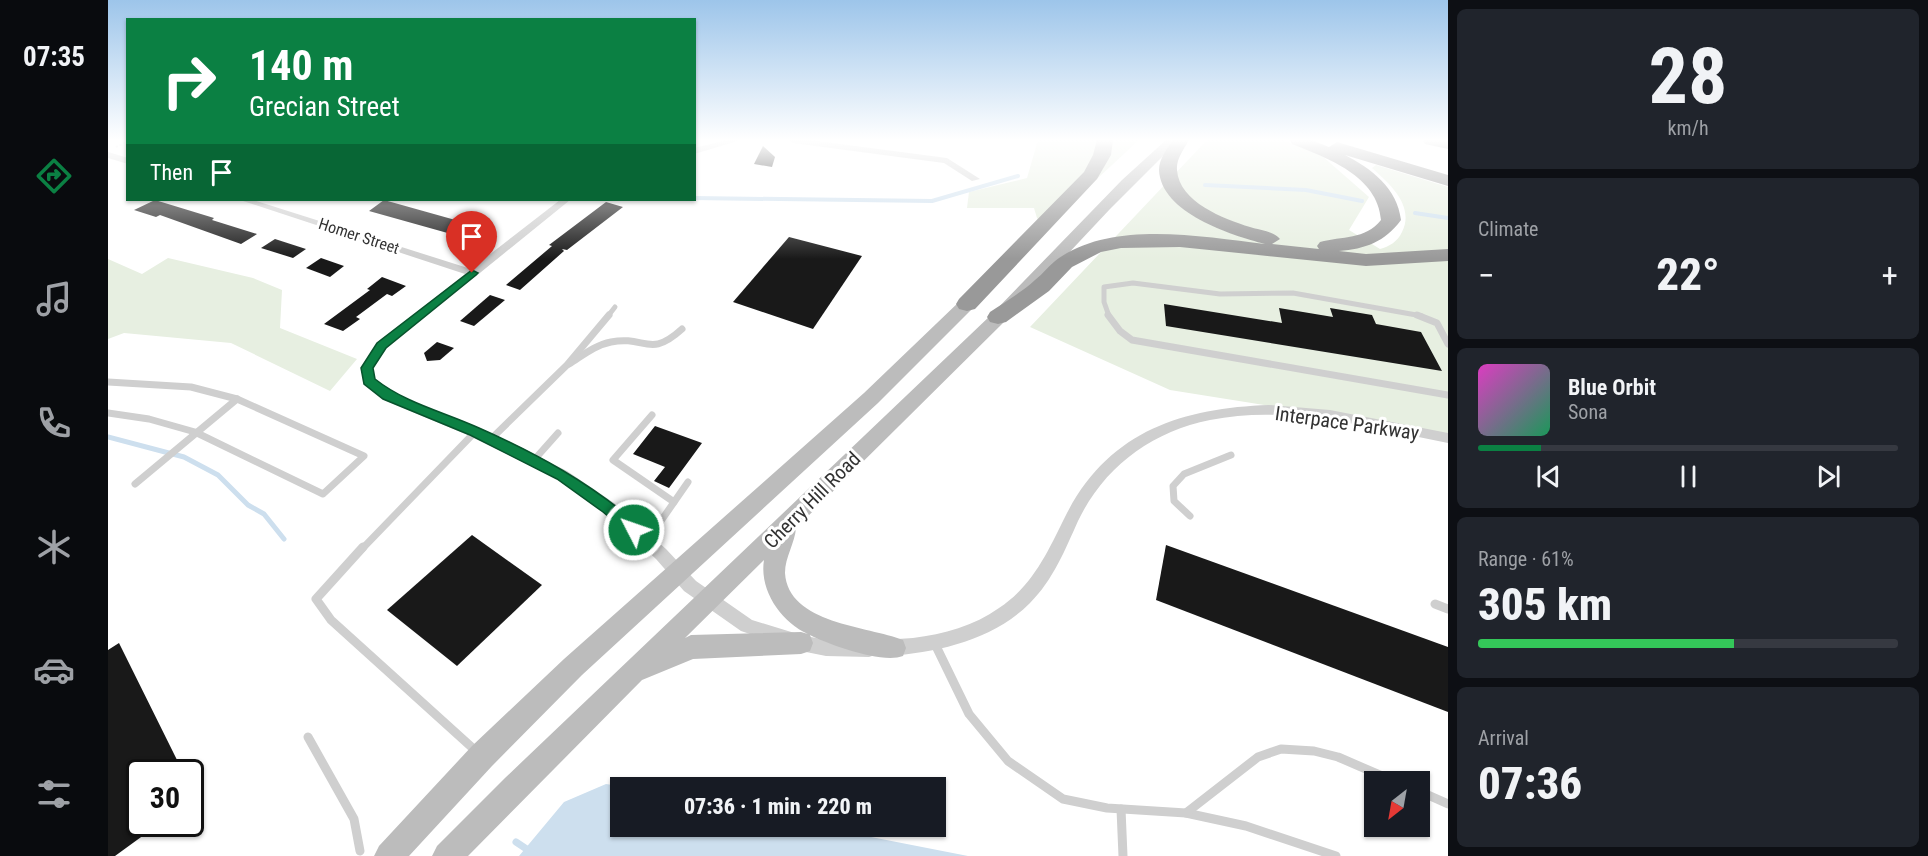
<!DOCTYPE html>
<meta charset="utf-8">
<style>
:root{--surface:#171b24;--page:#20242c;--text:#f1f3f6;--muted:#9ea1a6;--line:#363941;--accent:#0b8043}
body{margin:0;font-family:"Roboto Condensed",sans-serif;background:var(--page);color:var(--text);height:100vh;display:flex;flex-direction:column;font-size:22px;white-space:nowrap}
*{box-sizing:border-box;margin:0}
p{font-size:20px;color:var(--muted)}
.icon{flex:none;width:33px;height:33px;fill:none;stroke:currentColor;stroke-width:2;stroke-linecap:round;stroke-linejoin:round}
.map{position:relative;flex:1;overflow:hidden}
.details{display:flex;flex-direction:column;gap:9px;padding:9px;background:#0d0f14;width:480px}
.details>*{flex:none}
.top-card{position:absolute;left:18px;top:18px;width:570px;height:183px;border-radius:0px;box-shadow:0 2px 4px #0004;background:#0b8043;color:#fff;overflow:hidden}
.needle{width:39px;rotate:211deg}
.fabs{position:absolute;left:1256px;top:771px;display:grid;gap:12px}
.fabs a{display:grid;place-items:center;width:66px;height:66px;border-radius:0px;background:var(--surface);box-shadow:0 2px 4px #0004;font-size:30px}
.speed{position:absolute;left:18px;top:759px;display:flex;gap:12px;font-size:30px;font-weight:700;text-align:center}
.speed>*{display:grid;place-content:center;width:78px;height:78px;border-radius:50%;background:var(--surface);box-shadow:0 2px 4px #0004;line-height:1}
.speed .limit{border:3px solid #111;border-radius:9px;background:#fff;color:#111}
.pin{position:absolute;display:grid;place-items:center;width:51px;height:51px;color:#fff;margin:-62px -26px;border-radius:50% 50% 50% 0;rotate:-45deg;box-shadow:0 0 6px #0007}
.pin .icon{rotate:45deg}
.me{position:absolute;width:66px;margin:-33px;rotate:311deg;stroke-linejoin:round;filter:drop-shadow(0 0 4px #0008)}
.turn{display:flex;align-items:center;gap:21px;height:126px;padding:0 24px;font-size:27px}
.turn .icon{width:78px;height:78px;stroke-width:2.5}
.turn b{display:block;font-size:42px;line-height:51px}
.then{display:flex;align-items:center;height:57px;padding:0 24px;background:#0003;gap:12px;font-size:22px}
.big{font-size:45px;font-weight:800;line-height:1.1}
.details .widget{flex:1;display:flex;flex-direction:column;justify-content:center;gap:9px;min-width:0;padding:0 21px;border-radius:9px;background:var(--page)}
.details .dial{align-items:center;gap:0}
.dial b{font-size:78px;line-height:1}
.song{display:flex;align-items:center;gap:18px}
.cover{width:72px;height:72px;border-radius:9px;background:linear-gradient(135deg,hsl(310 70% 55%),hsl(150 70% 35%))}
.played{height:6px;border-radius:3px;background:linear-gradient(90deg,var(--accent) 15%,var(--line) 15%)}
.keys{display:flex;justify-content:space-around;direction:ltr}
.heat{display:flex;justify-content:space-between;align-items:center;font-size:33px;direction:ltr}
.charge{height:9px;border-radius:4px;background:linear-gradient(90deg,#34c759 61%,var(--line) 0)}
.trip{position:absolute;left:502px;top:777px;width:336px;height:60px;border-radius:0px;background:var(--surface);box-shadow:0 2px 4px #0004;font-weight:800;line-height:60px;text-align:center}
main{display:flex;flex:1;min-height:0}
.tab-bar{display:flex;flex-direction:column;width:108px;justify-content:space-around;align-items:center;background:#090b0e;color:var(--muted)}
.tab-bar .icon{width:42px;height:42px}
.tab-bar .on{color:var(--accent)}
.tab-bar b{font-size:27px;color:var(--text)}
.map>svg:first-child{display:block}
</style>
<main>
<nav class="tab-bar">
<b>07:35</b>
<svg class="icon on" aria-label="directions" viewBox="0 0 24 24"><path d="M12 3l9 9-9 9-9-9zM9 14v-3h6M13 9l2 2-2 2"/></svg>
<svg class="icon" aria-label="music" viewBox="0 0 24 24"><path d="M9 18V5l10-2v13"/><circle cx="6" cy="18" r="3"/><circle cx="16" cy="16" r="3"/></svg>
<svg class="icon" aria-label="phone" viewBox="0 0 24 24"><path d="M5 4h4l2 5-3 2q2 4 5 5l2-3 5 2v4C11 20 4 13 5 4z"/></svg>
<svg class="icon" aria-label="climate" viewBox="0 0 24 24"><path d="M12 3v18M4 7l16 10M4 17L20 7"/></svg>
<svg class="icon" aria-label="car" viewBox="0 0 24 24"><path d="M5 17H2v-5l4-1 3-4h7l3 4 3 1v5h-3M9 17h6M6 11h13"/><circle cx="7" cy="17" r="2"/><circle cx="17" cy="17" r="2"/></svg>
<svg class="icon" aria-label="filters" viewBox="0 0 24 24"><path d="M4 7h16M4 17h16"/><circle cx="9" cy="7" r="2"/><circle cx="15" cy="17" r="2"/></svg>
</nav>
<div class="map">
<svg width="1340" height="856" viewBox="0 0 1340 856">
<rect width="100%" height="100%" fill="#fff"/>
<g fill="#e7efe1">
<path d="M930,140H1031L937,227L929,218L926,208H859L861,192L919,178Z"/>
<path d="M1099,140H1175L1213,155L1261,197L1241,230L1272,249C1281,247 1290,241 1294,232C1307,206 1282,184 1264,168L1268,165L1340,187V434L1062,390L922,327Z"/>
<path d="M60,258L145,278L174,290L172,328L249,359L222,391L123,343L16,333L0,339V259L34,274Z"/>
</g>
<path fill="#cddfee" d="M498,784L517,787L513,788V826L712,827L860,856H411L456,802Z"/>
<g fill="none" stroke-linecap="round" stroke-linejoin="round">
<g stroke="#cddfee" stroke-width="4">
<path d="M1097,185L1198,190L1254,201"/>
<path d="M586,198L824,201L910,176"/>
<path d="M1307,213L1340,218"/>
</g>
<path stroke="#cddfee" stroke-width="5" d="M0,437L76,457L110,475L140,505L156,514L176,539"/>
<path stroke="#cddfee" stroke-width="7" d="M408,842L429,856"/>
</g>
<g fill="#191919">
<path d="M655,146L667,157L664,167L646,164Z"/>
<path d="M47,200L106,218L104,220L149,234L133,244L52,215L48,217L26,210Z"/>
<path d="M276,200L358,223L362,220L380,225L361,239L261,211Z"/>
<path d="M498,202L515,207L459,250L454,249L456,251L412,290L398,285L444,246L441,245Z"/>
<path d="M681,237L754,256L705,329L625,302Z"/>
<path d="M167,239L198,249L185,258L153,248Z"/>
<path d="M213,258L236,266L222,277L198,268Z"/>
<path d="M274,277L298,286L284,296L279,294L248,317L252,319L235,331L216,324L262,290L259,289Z"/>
<path d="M382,295L397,300L366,326L352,321Z"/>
<path d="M1056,304L1174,323L1171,308L1225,317L1222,308L1264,315L1268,324L1313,332L1334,371L1058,326Z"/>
<path d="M329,342L346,348L332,360L319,361L316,353Z"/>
<path d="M547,426L594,443L561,488L546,481L557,467L525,454Z"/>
<path d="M364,535L434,585L349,666L279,610Z"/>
<path d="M1058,545L1340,647V712L1048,600Z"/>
<path d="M11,643L75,772H32V824H51L7,856H0V650Z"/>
</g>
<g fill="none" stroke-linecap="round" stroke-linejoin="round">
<path stroke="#cfcfcf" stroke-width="2" stroke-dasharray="2 2" stroke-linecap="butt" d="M8,147L20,141"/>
<g stroke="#cfcfcf" stroke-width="5">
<path d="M500,316L507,307"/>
<path d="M1001,316L996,302V287L1025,283L1112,294L1185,293L1314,316"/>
</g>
<g stroke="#cfcfcf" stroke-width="7">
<path d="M1000,315L1012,331L1024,340L1340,395"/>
<path d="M1309,315L1329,323L1340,344"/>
<path d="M461,364C474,356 487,345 503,342C538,335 541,359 574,329"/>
<path d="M0,382L83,387L129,399L256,456L215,494L87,432L41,419L0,413"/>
<path d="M544,415L505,460L566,502"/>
<path d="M383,439L459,365L501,315"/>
<path d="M426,460L450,433"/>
<path d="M27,484L129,399"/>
<path d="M1082,516L1066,501L1065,486L1076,474L1123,455"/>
<path d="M539,541L580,482"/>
<path d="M254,549L367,432"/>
</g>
<g stroke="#cfcfcf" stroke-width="9">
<path d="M255,547L208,599L223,620L369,752"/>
<path d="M1327,604L1340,609"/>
<path d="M826,642L861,714L900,761L955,799L999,808L1078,813L1138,826L1228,856"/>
<path d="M200,737L246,819L252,851"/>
<path d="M1311,791L1340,804"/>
<path d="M1013,809L1015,856"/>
<path d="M1078,813L1150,757L1173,749L1206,751L1230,757L1288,782"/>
</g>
<g fill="#cfcfcf" fill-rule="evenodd">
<path d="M620,140H633L586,154V148Z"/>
<path d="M681,140H701L839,158L872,179L864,181L836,163L685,143Z"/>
<path d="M0,152L20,158V164L0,158Z"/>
<path d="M132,200H145L363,269L452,200H462L278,349L265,368L267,379L284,393L372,428L459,471L506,503L558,549L588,581L644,620L693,635L718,640L761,641L767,643L770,649L767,655L761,657L718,656L693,651L633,631L576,591L548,559L496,511L449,479L362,436L274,399L255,381L253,368L255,365L270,343L357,274Z"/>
<path d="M1161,405L1222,410L1340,433V443C1262,428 1181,404 1102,420C1043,432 996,467 970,521C957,550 945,580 922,603C885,640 831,652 780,656L774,654L771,648L774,642C784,638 795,639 805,638C836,634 866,626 891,608C926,585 941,549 959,513C1002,431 1074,408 1161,405Z"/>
</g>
<g fill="#bcbcbc" fill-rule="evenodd">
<path d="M1058,140H1071L1002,209L895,323L688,528C687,543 677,557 677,573C680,624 760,626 795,640L798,648L795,656C774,664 722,645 702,635L705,643L702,651L693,654L585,659L534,680L360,856H324L329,846L397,778L883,315L1014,180ZM656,560C651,590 673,622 700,634L693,632L583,635L577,638Z"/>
<path d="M859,299L865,300L867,304L865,308L770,403L474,675L384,766L301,856H266L271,846L364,746L456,659L756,393L853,300Z"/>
</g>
<g fill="#999" fill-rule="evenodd">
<path d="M989,140H1005L1003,155L989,179L867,309L859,311L851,309L848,304L851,299L976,172L985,155Z"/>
<path d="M1065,140H1081C1076,149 1068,159 1069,170C1071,202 1116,219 1142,227C1151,230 1166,231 1172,239L1164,244L1211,249L1209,246L1212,242C1234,236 1257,240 1273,220C1270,176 1219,158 1184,144L1182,140H1203L1221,147L1229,142L1340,175V186L1237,155C1264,169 1289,188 1293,220C1277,242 1257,249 1231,251L1258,254L1340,249V261L1258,266L1072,247L1013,248L993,252L964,267L941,291L898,322L890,324L882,322L879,317L882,312C897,302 914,292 927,280C935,274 942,264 951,258C1007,220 1094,237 1157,244C1123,235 1053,213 1051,170C1051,159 1059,149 1065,140Z"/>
<path d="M1315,140H1340V149L1317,144Z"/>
</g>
</g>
<linearGradient id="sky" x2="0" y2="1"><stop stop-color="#9dc5ea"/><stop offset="0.54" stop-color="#fff"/><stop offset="1" stop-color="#fff" stop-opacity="0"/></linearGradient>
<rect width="1340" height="259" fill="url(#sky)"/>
<path fill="#0b8043" stroke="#07532c" stroke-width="1.5" d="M364,270L370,273L368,275L278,348L265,368L267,379C297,403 336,412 371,428C430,454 482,483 531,525L534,530L531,534L526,536L521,534L495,512L449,479L362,435L275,399L256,384L253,368L269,343Z"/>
<g text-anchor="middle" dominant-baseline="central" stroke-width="6" stroke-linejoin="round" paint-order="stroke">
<g font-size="16" fill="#323232" stroke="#fff">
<text transform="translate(251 236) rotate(18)">Homer Street</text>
</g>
<g font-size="20" fill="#323232" stroke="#fff">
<text transform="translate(1239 423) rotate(8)">Interpace Parkway</text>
<text transform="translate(704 500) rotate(-45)">Cherry Hill Road</text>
</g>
</g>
</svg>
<div class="fabs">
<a><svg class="needle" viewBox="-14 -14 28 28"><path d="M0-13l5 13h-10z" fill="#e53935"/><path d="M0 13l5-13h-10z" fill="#9ea1a6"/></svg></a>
</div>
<div class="speed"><div class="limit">30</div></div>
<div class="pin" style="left:364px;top:273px;background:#d93025"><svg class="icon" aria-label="arrive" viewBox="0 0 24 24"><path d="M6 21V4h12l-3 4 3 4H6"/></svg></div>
<svg class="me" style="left:526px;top:530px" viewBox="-20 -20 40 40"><circle r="17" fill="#0b8043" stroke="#fff" stroke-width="3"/><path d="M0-11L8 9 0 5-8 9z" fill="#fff"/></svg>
<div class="trip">07:36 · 1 min · 220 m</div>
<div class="top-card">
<div class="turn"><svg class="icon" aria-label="right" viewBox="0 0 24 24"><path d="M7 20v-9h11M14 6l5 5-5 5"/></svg><div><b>140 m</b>Grecian Street</div></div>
<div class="then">Then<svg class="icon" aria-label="arrive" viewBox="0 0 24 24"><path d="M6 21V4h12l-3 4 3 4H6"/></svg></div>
</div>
</div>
<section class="details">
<div class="widget dial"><b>28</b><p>km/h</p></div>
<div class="widget"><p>Climate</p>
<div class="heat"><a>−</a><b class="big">22°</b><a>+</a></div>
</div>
<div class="widget">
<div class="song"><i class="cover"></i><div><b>Blue Orbit</b><p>Sona</p></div></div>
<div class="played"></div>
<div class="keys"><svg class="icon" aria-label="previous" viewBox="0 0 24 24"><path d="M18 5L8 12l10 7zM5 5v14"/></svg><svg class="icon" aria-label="pause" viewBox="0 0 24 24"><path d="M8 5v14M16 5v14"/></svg><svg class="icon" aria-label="next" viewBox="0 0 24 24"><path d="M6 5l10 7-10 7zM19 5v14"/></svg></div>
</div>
<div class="widget"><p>Range · 61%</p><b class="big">305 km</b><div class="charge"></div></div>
<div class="widget"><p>Arrival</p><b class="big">07:36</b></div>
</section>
</main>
